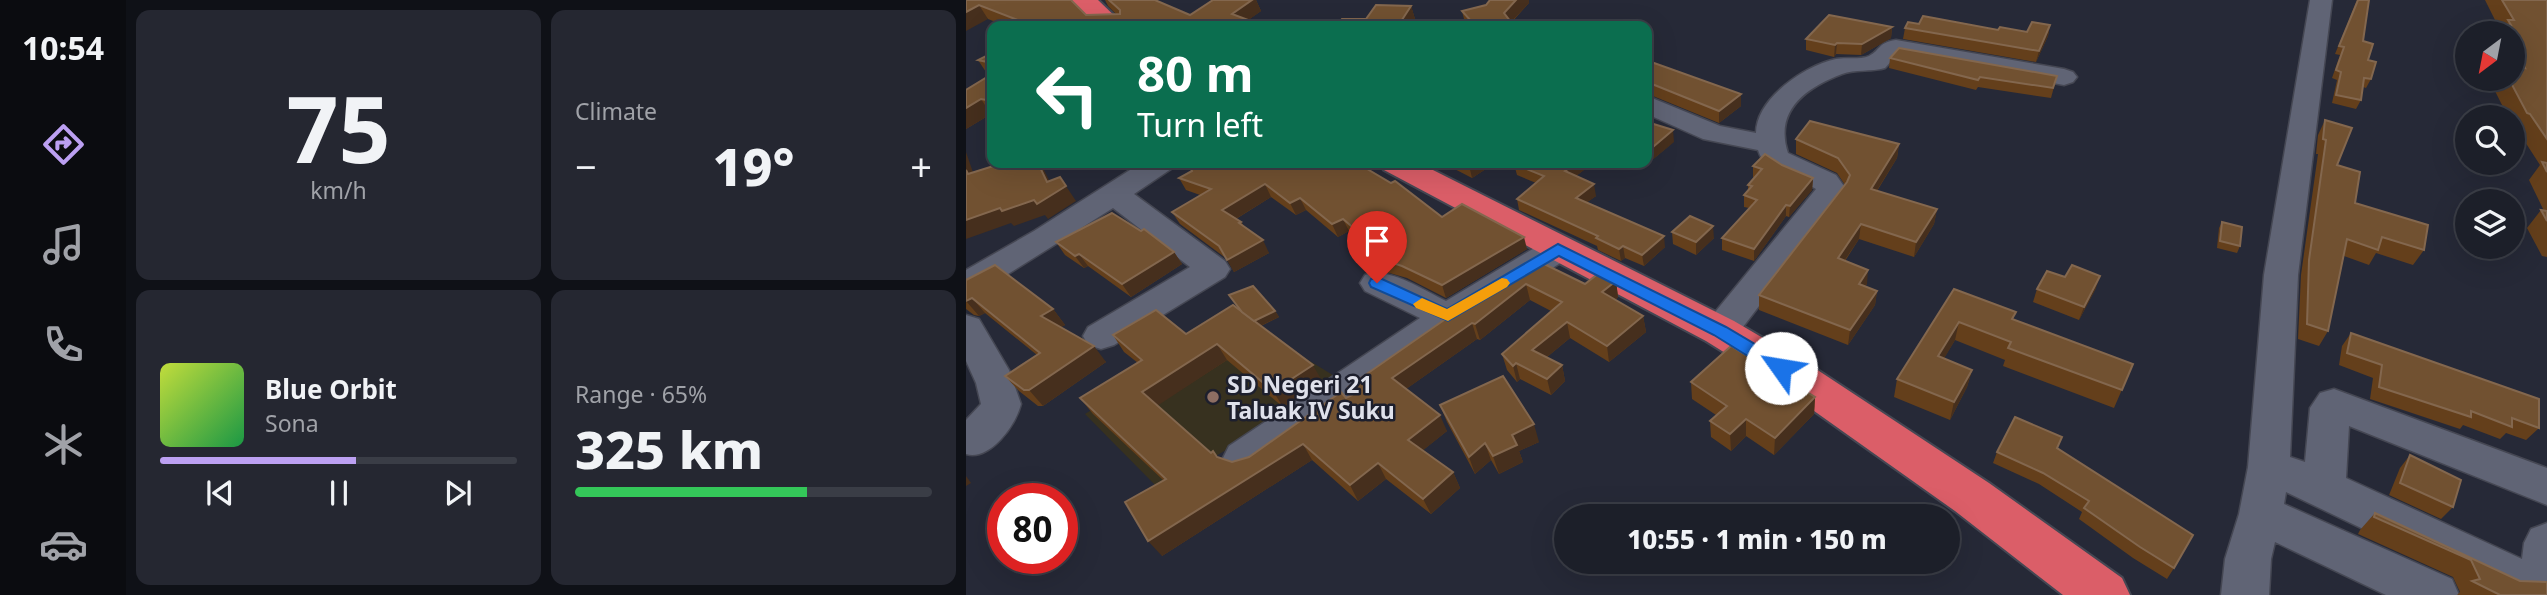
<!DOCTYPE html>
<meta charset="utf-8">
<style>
:root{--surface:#1c1f29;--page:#252731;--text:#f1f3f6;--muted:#a0a2a8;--line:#3a3d46;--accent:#bca0f2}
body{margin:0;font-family:"Noto Sans",sans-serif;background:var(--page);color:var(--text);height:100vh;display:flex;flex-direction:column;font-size:26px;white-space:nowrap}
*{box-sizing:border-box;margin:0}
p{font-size:23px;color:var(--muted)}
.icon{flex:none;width:38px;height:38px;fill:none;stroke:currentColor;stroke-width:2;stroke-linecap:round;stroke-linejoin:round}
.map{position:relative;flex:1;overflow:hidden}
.side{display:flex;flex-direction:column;gap:10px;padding:10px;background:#0f1117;width:840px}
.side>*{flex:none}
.top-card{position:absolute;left:21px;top:21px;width:665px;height:147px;border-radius:14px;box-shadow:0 7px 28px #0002,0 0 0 2px var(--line);background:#0b6e4f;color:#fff;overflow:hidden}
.needle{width:46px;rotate:212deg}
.buttons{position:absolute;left:1489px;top:21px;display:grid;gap:14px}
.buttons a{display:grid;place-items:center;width:70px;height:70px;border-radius:50%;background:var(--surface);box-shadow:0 7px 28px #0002,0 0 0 2px var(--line);font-size:35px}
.speed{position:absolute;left:21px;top:483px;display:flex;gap:14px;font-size:35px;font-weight:700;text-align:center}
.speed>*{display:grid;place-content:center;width:91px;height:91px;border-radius:50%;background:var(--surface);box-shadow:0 7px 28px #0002,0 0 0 2px var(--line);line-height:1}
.speed .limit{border:10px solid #d22;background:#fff;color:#111}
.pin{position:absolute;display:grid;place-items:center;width:60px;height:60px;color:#fff;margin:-72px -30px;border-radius:50% 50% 50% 0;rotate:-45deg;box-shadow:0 0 7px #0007}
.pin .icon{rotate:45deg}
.me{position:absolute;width:77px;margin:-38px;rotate:302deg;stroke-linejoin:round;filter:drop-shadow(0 0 5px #0008)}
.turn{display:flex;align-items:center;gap:24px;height:147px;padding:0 35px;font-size:32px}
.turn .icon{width:91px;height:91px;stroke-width:2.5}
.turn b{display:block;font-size:49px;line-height:60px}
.big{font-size:52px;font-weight:800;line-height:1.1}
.side .card{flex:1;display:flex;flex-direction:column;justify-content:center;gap:10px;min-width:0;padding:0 24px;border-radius:14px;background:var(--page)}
.side .dial{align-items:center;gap:0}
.dial b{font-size:91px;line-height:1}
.song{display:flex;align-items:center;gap:21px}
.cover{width:84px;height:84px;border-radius:10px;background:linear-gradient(135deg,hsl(70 70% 55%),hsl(140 70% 35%))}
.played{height:7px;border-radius:4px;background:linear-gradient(90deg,var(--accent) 55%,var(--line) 55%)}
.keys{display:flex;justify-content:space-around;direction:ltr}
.heat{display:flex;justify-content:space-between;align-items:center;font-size:38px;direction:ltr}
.charge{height:10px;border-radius:5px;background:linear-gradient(90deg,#34c759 65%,var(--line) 0)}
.side .tiles{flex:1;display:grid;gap:10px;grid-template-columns:repeat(2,1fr)}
.trip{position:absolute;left:588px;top:504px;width:406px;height:70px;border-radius:35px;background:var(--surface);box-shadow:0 7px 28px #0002,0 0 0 2px var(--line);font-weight:800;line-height:70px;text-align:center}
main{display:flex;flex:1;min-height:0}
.menu{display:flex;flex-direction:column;width:126px;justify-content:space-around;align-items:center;background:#0b0c10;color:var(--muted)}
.menu .icon{width:49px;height:49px}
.menu .current{color:var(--accent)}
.menu b{font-size:32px;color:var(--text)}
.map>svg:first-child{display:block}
</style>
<main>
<nav class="menu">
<b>10:54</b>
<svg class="icon current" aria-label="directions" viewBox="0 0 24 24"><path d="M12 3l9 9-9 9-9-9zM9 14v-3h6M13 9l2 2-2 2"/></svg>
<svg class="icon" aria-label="music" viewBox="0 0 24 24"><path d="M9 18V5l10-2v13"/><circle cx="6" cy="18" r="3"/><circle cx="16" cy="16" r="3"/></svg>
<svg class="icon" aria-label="phone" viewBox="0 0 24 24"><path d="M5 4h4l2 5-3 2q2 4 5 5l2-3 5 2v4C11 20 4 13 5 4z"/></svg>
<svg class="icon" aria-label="climate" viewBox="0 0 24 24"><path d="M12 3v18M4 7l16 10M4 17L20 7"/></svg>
<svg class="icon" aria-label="car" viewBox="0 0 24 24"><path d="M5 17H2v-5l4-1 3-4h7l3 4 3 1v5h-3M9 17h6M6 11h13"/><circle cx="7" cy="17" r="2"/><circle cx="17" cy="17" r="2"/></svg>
</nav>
<section class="side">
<div class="tiles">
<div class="card dial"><b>75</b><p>km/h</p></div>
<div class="card"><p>Climate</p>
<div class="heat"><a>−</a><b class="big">19°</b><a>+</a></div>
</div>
<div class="card">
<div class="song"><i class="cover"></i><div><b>Blue Orbit</b><p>Sona</p></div></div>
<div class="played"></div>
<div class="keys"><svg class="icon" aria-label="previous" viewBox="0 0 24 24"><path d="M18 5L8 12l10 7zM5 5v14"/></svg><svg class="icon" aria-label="pause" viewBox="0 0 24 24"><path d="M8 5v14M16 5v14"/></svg><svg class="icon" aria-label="next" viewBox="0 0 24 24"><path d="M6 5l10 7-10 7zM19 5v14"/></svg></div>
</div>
<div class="card"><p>Range · 65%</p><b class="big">325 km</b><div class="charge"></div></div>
</div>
</section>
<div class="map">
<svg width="1581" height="595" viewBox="0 0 1581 595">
<rect width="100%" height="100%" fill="#262937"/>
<path fill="#37311f" d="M273,318L375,380L194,490L119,414Z"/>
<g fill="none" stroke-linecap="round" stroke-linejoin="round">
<defs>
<g id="minor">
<path d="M1344,0H1366L1332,275L1324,457L1339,462L1344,408L1354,393L1368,389L1581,468V505L1383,426L1380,478L1556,559L1558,543L1565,529L1581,523V595H1535L1320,492L1318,504L1486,579L1493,595H1420L1309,542L1305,559L1303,595H1255L1259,559L1273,514L1282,467L1298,275Z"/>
<path d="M930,40L1098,69L1107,72L1111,77L1107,82L1098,85L931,55L919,68C905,72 889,69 876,74C839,88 808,111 822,153L870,175L880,189L878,195L767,340L754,344L741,340L736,331L741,322L850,189C830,176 800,176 792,150L737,139L681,114V96L754,126L790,133C790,99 839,65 870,59C879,57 894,60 903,56C915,50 911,43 930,40Z"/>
<path d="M175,163H210L205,169L168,194L259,261L264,269L259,277L148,345L135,349L122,345L117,336L122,327L224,267L147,208L12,293L0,297V270L68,231Z"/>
<path d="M592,238L604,241L609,249L604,257L495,325L293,470L278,475L263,470L257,458L263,446L454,318L399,291L394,283L399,275C425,267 456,290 480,301L580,241Z"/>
<path d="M0,315L13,319L43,370L55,404C50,425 24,461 0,454V420L15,404L10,383L0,361Z"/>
</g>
<g id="highway">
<path d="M105,0H132L159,26H128Z"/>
<path d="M413,163H453L768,321L850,369L1023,483L1156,578L1164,595H1097L989,511L820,391L740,341L418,170Z"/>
</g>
</defs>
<use href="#minor" stroke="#454753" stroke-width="3"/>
<use href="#highway" stroke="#454753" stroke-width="4"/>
<use href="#minor" fill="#606475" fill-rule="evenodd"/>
<use href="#highway" fill="#db5e68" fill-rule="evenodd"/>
</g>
<g fill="#643f1b">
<path d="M0,0L120,15L150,14L142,6L139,0H189L224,15L247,0H290L295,11L282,20L298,26H40L22,19Z"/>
<path d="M1391,0H1403L1397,41L1402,60L1405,79L1400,88L1397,87L1395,100L1390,109L1366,103L1371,80L1366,78L1374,55L1369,54Z"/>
<path d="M1519,0H1581V257L1576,256L1561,228L1575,210L1578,211L1563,180L1574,165L1552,131L1549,130L1547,127V117H1542L1523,79H1547V33H1530L1533,28Z"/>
<path d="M563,3L545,23L548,26H371L400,19L445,6L449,19L445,26L499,23L496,11Z"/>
<path d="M953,24L1061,32L1084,25L1082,36L1070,62L937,39L939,28Z"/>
<path d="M926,27L925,38L895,55L870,54L868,57L840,50V39Z"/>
<path d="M26,53V114H25L0,129V90L24,75H22L12,60Z"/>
<path d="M924,58L1091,76L1085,98L1012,87L1010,90L923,68Z"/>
<path d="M681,67L775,94V106L753,123L682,94L681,95Z"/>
<path d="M1359,120L1371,165L1389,203L1458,250L1447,265L1410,253L1403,265L1378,256L1362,331L1353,346L1332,339L1335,275L1352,154H1350L1352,135Z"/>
<path d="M830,139L933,144L931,158L911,191L971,209L968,224L948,257L893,239L879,261L901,284L899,286L911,291L909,305L882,345L793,310V295L879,185L871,173L830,154Z"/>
<path d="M708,142L675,169L660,163H681Z"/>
<path d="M477,163H529L506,178Z"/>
<path d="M550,163H627L610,176L630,196L621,202L699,247L678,266L659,258L655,261L632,250L631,246L553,210L551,199L570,183L551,175L548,164Z"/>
<path d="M816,165L847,178L846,190L823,217L820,216L788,261L756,250V238L783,208L778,207V195L782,191V185L788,178L787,177V166Z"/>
<path d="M396,166L476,217L561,249L480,298L441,278L420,272L416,260L383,231L372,237L340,210L330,215L305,197L270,219L275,222L278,226L303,253L268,272L261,259L214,224L206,212L234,195L220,190L213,178L226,171L398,166Z"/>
<path d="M1256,222L1274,246L1271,253L1251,248L1253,228Z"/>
<path d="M706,232L748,238L730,255L707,244Z"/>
<path d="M90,242L208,252L216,264L165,297L122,266L118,268L99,255Z"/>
<path d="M572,261L619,284L650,281L652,297L649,300L677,316L680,332L643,362L604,338L581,357L596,365L599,381L585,395L554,379L551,382L541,370L536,354L585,311L564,300L514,340L511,339L440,389L481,431L457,450L487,472L494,488L465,514L420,479L392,501L346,460L196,556L197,480L127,414L114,398L172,363L158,352L147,335L220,334L274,310L263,295L309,311L313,317L295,326L356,381L317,407L261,360L191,405L245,453L251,457L266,462L283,457L380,398Z"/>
<path d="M0,280L87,309L99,325L95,327L140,362L77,406H72L53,391L39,376L71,355L19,313L13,316L8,315L0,309Z"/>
<path d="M1130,288L1113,320L1067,302L1071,289Z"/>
<path d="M988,289L1047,320L1167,364L1148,408L1037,366L1039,360L989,340L978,358L1006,370L1001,387L984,420L928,397L931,379Z"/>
<path d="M1385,333L1573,428L1560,440L1540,433L1534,439L1497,425L1494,429L1404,399L1407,378L1373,365L1376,346Z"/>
<path d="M725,382L849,397L848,414L808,455L780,436L765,451L745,437L744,421L750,415L726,399Z"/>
<path d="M474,405L573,442L553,451L557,462L533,474L525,460L509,474L481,422Z"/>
<path d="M1096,437L1091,448L1208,568L1201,579L1167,558L1113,519L1116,512L1073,484L1027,463L1031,452Z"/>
<path d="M1444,455L1487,507L1475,519L1423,495L1434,468Z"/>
<path d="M1409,513L1554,581L1581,595H1491L1494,592L1487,577L1392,534L1394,530Z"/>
</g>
<g fill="#462f1d">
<path d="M286,0H290L295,11L274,26L266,14Z"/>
<path d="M550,0H563V3L541,26L538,13Z"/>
<path d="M13,5L22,19L0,31V12Z"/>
<path d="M445,6L449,19L445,26H432Z"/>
<path d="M1084,25L1082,36L1070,62L1073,51Z"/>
<path d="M926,27L925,38L895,55L896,44Z"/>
<path d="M871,43L870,54L868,57L869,45Z"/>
<path d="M775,94V106L753,123V111Z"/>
<path d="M15,99L25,114L0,129V108Z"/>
<path d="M707,130L708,142L675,169L674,163H681V152Z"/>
<path d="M933,144L931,158L903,203L905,189Z"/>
<path d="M0,152L13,190L2,174L0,170Z"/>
<path d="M72,163H73L77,168L89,192L94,177L110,201L82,219L79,215L48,226L45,223L0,239V220L34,208L68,200L81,182Z"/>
<path d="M507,163H529L506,178L503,165Z"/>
<path d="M610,163H627L601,183L599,171Z"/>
<path d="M847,178L846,190L823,217L824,206Z"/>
<path d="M299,184L305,197L263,223L256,210Z"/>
<path d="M628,184L630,196L612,209L610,198Z"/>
<path d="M334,198L340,210L330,215L324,203Z"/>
<path d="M820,205V216L788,261V249Z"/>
<path d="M971,209L968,224L948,257L950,242Z"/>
<path d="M377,219L383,231L372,237L366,224Z"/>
<path d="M895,224L893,239L870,273L872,258Z"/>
<path d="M747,226L748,238L730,255V242Z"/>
<path d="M698,236L699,247L678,266L676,255Z"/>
<path d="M558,237L561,249L480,298L476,285Z"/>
<path d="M297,240L303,253L268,272L261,260Z"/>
<path d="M657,246L659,258L655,261L653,249Z"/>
<path d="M208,252L216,264L165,297L156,284Z"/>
<path d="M113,254L122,266L118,268L109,256Z"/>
<path d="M902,270L901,284L891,299L893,284Z"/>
<path d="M1134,276L1130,288L1113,320L1118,307Z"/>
<path d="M650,281L652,297L639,309L636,292Z"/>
<path d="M560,284L564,300L514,340L509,324Z"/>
<path d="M911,291L909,305L882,345L884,330Z"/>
<path d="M6,298L19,313L13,316L0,301Z"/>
<path d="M87,309L99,325L87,332L75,316Z"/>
<path d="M309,311L313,317L288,329L284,323Z"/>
<path d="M677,316L680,332L643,362L641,346Z"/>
<path d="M601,322L604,338L570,366L566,350Z"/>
<path d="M993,322L989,340L969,374L972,356Z"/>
<path d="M506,323L511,339L433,394L426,378Z"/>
<path d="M251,344L261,360L188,408L176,392Z"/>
<path d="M128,346L140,362L77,406L63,390Z"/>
<path d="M550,363L554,379L551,382L547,366Z"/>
<path d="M347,365L356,381L317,407L307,391Z"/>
<path d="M596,365L599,381L585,395L581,379Z"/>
<path d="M1006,370L1001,387L984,420L988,402Z"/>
<path d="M849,397L848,414L808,455L809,438Z"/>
<path d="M474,415L481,431L450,456L442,440Z"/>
<path d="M780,419V436L765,451L764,434Z"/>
<path d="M568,424L573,442L553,451L557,462L533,474L527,456L546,435Z"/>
<path d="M519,443L525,460L509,474L503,457Z"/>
<path d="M337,444L346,460L196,556L182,541Z"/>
<path d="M412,463L420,479L392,501L384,485Z"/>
<path d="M487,472L494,488L465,514L457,499Z"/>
<path d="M0,476L5,483L0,486Z"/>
</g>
<g fill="#715131" stroke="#83674e" stroke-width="2">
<path d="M0,0H105L120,15L154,14V10L143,0H189L224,15L247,0H286L266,14L298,26H67L13,5L0,12Z"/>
<path d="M524,0H550L538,13L548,26H437L506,22L496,11L520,5Z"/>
<path d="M1392,0H1403L1397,41L1407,44L1402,60L1410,62L1405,79L1398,78L1395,100L1370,95L1375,72L1370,70L1378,47L1373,46Z"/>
<path d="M1536,0H1581V139L1564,114L1561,113L1543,79H1547V65L1559,68L1547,44V33H1541L1536,24L1545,25L1542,20H1548Z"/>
<path d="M410,5L445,6L432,26H371L376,19H400Z"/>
<path d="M863,15L926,27L896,44L871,43L869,45L840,39Z"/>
<path d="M957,16L1032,30L1034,27L1061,32L1066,22L1084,25L1073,51L939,28L942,22L953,24Z"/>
<path d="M933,48L1091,76L1087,88L1014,77L1012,80L924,58Z"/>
<path d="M26,53V63L12,60Z"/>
<path d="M688,63L775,94L753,111L681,82V67Z"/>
<path d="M26,74V101L15,99L0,108V90Z"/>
<path d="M1359,120L1386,128L1371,165L1394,172L1389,203L1462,225L1458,250L1416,237L1412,250L1381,239L1362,331L1341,324L1343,260L1360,140L1357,139Z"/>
<path d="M844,121L933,144L905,189L971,209L950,242L895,224L872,258L902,270L893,284L911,291L884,330L793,295L881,182L884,175L872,158L830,139Z"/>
<path d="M681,122L707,130L681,152Z"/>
<path d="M799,154L816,165L847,178L824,206L820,205L788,249L756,238L791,200L778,195L786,186L782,185L796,169L787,166Z"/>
<path d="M1576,162L1581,163V172Z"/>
<path d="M37,163H72L81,182L94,177L100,186L71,204L68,200L36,211L34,208L0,220V170L2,174Z"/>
<path d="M223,163H391L425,183L429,181L476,217L496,204L558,237L476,285L436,266L415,259L419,255L377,219L366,224L334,198L324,203L299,184L256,210L275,222L273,223L297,240L261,260L253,246L206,212L245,189L213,178L226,171Z"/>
<path d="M550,163H610L599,171L628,184L610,198L698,236L676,255L657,246L653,249L630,238L632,236L551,199L578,176L548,164Z"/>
<path d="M1575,210L1581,211V221Z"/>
<path d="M146,213L175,231L178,229L208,252L156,284L113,254L109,256L90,242Z"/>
<path d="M724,216L747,226L730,242L706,232Z"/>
<path d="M1256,222L1276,227L1274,246L1254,241Z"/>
<path d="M572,261L619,284L633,273L650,281L636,292L677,316L641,346L601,322L566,350L596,365L581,379L550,363L547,366L536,354L596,302L560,284L509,324L506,323L426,378L474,415L442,440L487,472L457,499L412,463L384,485L337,444L182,541L159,502L200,479L114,398L176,360L147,335L190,310L220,334L267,305L347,365L307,391L251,344L176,392L245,453L247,451L251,457L266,462L283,457L375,392L380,398L386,395L382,387L491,311Z"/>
<path d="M29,265L87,309L75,316L128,346L63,390H58L39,376L74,353L6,298L0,301V280Z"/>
<path d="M1106,265L1134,276L1118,307L1071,289L1081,271L1099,277Z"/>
<path d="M287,286L309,311L288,321L276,312L263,295Z"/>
<path d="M988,289L1050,312L1046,319L1167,364L1156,390L1042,348L1045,342L993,322L972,356L1006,370L988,402L931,379Z"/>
<path d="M1385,333L1573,399V428L1546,418V427L1505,411V417L1413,387L1416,365L1381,353Z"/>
<path d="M765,346L849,397L809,438L780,419L764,434L744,421L761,406L725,382Z"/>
<path d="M537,376L568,424L546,435L551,445L527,456L519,443L503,457L474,405Z"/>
<path d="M1049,417L1096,437L1091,448L1227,535L1208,568L1174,547L1118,508L1123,501L1077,473L1031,452Z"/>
<path d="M1444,455L1495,480L1487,507L1434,483Z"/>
<path d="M1409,513L1554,581L1581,582V595H1534L1506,581L1514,579L1505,560L1408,517Z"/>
</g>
<path fill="#1a73e8" stroke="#114b97" stroke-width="2" d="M592,244L760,327L821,363L823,368L821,373H809L748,335L593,256L482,321L405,287L403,283L405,279H416L481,309Z"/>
<path fill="#f59e0b" d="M536,278L541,279L544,283L541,287L482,321L450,308L447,304L456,298L481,309Z"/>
<circle fill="#8d6e63" stroke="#1d1f2d" stroke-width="2.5" cx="247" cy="397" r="7"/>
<g text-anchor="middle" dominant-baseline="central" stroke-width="5" stroke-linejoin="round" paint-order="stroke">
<g font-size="23" font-weight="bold" fill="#dfe1eb" stroke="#1d1f2d" text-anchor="start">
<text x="261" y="384">SD Negeri 21<tspan x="261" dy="26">Taluak IV Suku</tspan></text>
</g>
</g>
</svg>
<div class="buttons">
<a><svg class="needle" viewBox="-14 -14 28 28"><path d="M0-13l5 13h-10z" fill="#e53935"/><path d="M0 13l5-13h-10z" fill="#a0a2a8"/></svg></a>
<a><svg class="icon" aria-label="search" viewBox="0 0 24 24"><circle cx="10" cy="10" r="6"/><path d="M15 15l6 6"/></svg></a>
<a><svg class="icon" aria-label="layers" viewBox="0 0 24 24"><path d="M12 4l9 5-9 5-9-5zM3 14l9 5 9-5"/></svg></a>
</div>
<div class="speed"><div class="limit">80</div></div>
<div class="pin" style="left:411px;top:283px;background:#d93025"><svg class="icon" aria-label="arrive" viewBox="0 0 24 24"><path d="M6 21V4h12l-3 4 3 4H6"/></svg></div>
<svg class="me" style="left:815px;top:368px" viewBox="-20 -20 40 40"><circle r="19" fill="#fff"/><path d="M0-13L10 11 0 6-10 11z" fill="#1a73e8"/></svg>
<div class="trip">10:55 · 1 min · 150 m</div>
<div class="top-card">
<div class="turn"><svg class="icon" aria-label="left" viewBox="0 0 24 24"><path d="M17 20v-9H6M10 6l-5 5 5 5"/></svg><div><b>80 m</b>Turn left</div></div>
</div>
</div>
</main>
